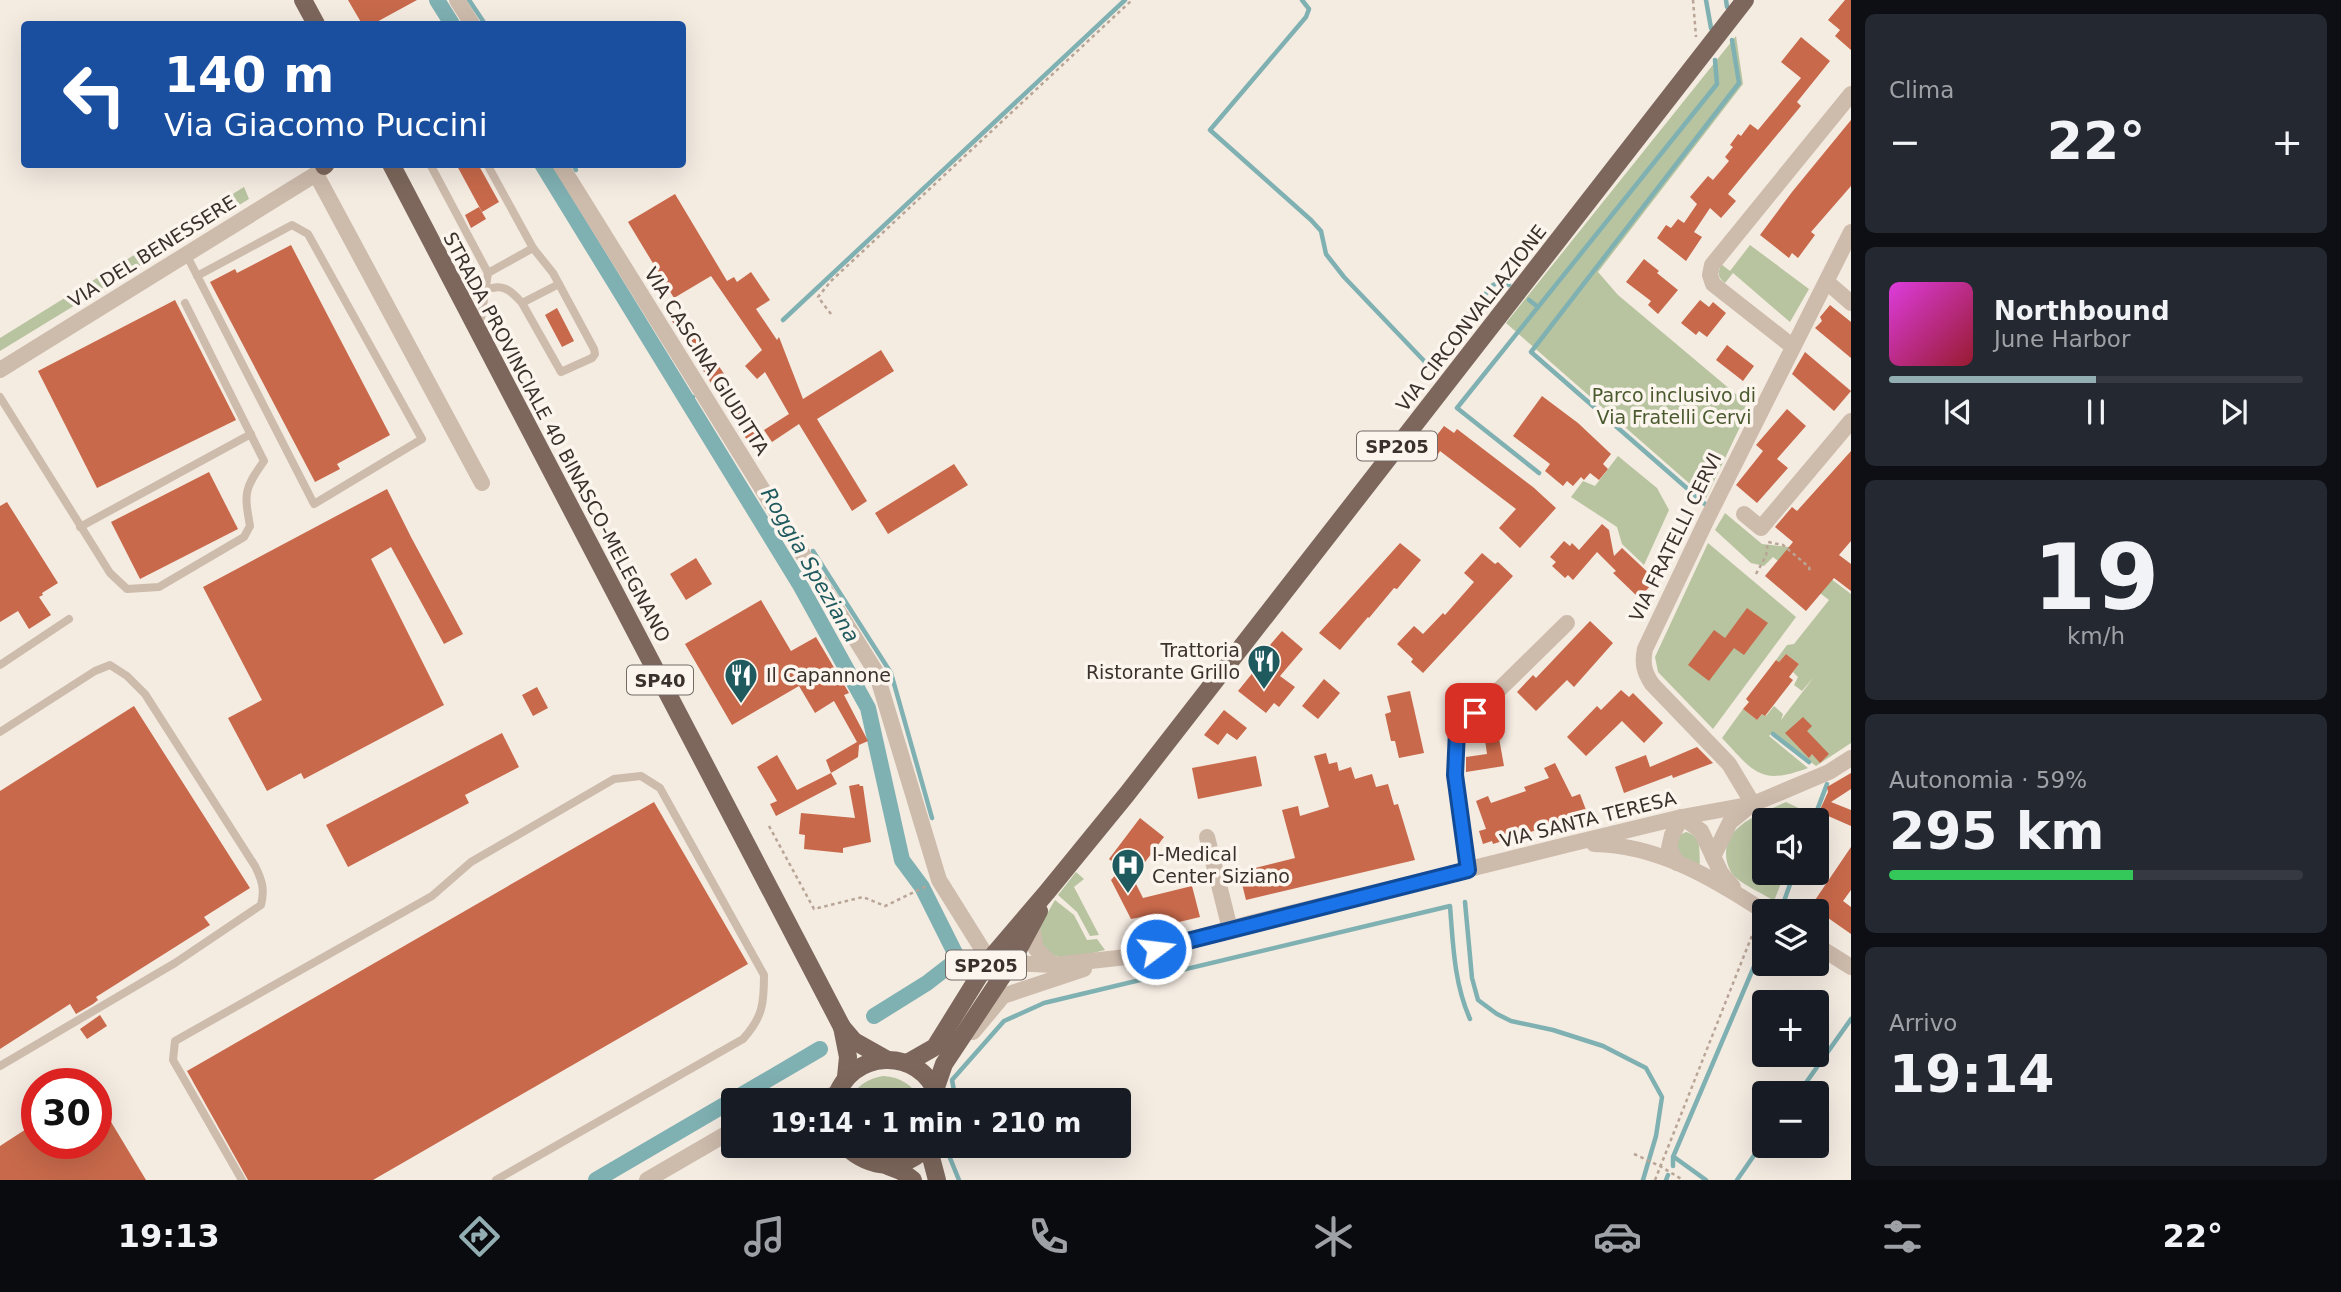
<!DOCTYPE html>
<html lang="it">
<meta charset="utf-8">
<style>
:root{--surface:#171b24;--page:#242831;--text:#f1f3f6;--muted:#9ea1a6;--line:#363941;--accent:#92aeb2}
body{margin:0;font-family:"DejaVu Sans",sans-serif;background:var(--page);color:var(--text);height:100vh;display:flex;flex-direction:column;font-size:26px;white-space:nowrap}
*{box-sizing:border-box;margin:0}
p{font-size:23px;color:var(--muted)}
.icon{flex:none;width:38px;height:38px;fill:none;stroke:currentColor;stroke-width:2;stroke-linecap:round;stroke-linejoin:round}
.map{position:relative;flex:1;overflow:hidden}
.panel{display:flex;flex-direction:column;gap:14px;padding:14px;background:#0d0f14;width:490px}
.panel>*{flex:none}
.guide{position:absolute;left:21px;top:21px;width:665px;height:147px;border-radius:7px;box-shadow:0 7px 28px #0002;background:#1a4fa0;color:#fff;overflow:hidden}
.controls{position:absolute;left:1752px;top:808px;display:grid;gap:14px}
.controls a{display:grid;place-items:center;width:77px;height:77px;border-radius:7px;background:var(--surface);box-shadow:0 7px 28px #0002;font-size:35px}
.speed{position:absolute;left:21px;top:1068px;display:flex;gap:14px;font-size:35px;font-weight:700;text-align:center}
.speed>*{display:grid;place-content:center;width:91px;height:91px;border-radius:50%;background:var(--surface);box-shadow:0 7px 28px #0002;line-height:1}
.speed .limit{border:10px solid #d22;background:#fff;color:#111}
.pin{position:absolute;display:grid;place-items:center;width:60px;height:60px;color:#fff;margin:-30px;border-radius:14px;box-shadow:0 4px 10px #0006}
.me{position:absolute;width:77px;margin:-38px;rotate:75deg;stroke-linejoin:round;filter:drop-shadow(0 0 5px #0008)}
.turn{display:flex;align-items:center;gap:24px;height:147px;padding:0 28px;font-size:32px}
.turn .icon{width:91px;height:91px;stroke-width:2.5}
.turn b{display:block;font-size:49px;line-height:60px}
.big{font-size:52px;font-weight:700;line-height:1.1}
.panel .card{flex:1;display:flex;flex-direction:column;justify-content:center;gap:10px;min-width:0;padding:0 24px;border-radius:10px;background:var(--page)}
.panel .dial{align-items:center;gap:0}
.dial b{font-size:91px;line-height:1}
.song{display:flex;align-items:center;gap:21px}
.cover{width:84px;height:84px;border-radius:10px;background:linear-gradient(135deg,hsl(300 70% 55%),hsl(350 70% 35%))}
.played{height:7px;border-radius:4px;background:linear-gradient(90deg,var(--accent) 50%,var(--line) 50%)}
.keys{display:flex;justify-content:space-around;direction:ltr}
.heat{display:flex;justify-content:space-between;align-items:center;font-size:38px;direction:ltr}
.charge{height:10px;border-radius:5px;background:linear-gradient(90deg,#34c759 59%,var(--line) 0)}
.trip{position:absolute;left:721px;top:1088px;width:410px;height:70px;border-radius:7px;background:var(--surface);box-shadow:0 7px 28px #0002;font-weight:700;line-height:70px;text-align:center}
.tabs{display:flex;height:112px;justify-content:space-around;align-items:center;background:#090b0e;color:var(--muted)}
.tabs .icon{width:49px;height:49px}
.tabs .selected{color:var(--accent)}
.tabs b{font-size:32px;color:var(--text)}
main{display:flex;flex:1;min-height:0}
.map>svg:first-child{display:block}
</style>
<main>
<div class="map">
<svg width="1851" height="1180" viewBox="0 0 1851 1180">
<rect width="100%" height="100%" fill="#f4ebe1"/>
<g fill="#b8c4a0">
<path d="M1736,36L1743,84L1598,272L1618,295L1750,406L1706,498L1506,323Z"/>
<path d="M244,187L249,199L0,351V338Z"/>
<path d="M1750,245L1809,289L1790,322L1733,273L1725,283C1717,277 1718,273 1721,264L1730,271Z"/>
<path d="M1618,456L1657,488L1669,510L1644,565L1622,544L1617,527L1571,497L1583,481L1595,486Z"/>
<path d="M1725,513L1762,544L1789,547L1851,594V743L1816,766L1772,733L1769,736L1808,768C1760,786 1754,772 1722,738L1743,709L1757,720L1762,714L1766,716L1774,706L1783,714L1781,720L1814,677L1802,691L1794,685L1798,677L1793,672L1799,664L1786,654L1779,662L1776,660L1787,645L1794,644L1829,600L1773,557L1764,566L1751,563L1715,530Z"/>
<path d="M1708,543L1796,617L1713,729L1658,672L1655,657Z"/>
<path d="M1786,802L1809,813L1806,821H1764V873H1785L1774,901C1762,893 1747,887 1736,878C1729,871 1726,862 1726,853C1727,823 1764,813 1786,802Z"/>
<path d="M1686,832C1702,836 1699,849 1700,863L1698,865L1680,856L1675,844L1679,835Z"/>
<path d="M1076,872L1084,879L1074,887L1099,935L1090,936L1077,912L1058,895Z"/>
<path d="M1055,900L1074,915L1087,940L1097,939L1105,950C1083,955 1065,963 1044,952L1037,931Z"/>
<path d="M883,1076C901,1077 913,1085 921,1101H849C856,1086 867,1079 883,1076Z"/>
<path d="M863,1146H908C893,1155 877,1156 863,1146Z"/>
</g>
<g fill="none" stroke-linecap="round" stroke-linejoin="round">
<g stroke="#7fb0b2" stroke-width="4.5">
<path d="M469,0L485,24"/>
<path d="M1302,0L1309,9L1306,17L1210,130L1311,220L1321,231L1326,254L1344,277L1428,365L1493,285L1502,281L1509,285"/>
<path d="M1706,0L1711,28"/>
<path d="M1726,0L1727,7"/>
<path d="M573,164L576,170"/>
<path d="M1529,300L1538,307"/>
<path d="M783,320L1125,0"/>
<path d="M686,401L693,397"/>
<path d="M1539,473L1457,408L1717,84L1715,60"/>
<path d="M1705,504L1531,352L1739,83L1732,40"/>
<path d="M813,551L891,673L932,818"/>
<path d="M1773,734L1809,762"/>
<path d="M1813,821L1827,784"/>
<path d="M1465,902L1472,978L1478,1000L1497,1014L1511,1021L1553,1030L1603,1046L1646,1068L1662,1097L1656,1136L1643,1180"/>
<path d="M1783,904L1794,873"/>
<path d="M1798,1094L1851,1019"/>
<path d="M956,1101L952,1080L1004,1021L1044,1003L1450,906C1453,944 1454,983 1470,1019"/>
<path d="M952,1146L950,1158L959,1180"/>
<path d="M1674,1157L1706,1180"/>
<path d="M1673,1166V1157L1764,943"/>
<path d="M1666,1180L1668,1175"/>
<path d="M1737,1180L1764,1141"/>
</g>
<g stroke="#7fb0b2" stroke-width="16">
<path d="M437,0L452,24"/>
<path d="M542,164L799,583L868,708L902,860L922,887L958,959L927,983L874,1016"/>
<path d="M596,1180L820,1049"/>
</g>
</g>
<g fill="#c8694b">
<path d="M348,0H417L373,24H362Z"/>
<path d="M1845,0H1851V50L1835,36L1840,30L1828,20Z"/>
<path d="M1801,37L1830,61L1797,102L1801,106L1728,194L1736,201L1721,218L1710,208L1694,232L1702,237L1686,261L1657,238L1666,225L1671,228L1678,219L1684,223L1697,204L1690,197L1708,176L1713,180L1729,161L1725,157L1733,147L1730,145L1738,134L1741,136L1750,124L1758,130L1801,78L1781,62Z"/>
<path d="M1851,120V186L1811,232L1815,235L1798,258L1792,253L1789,258L1760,235L1792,192Z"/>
<path d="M456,164H478L499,202L482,212Z"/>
<path d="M675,194L727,281L734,277L737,282L751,272L770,300L756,309L777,340L779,337L803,399L881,350L894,371L817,419L867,501L852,511L799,424L772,442L764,430L789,414L765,372L757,379L745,366L762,350L711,276L674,298L628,222Z"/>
<path d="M479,207L486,219L471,228L465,215Z"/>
<path d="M291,245L390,435L337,464L340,469L315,482L210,282L235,269L237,273Z"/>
<path d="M1644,259L1659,271L1657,273L1678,290L1658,314L1648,305L1651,301L1626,282Z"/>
<path d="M175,300L236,420L97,488L38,371Z"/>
<path d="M1700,300L1709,307L1713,302L1726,313L1707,337L1699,331L1696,335L1681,323Z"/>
<path d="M1830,305L1851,322V358L1815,328L1822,321L1820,317Z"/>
<path d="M557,308L574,341L562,347L545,315Z"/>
<path d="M681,311L729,381L760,432L747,440L670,318Z"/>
<path d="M1727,345L1754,366L1743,381L1716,360Z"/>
<path d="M1805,352L1851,391L1834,411L1792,374Z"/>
<path d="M1542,396L1578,423L1611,454L1603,464L1608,469L1599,480L1590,473L1584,480L1581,477L1573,486L1567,481L1563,486L1545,471L1550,464L1513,436Z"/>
<path d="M1787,409L1806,426L1777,459L1788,468L1757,503L1736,485L1763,451L1756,445Z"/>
<path d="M1444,426L1454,433L1457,429L1533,487L1556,508L1520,548L1499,528L1516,509L1440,451L1437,456L1427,448Z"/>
<path d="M1851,451V541L1839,555L1851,564V591L1834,578L1806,611L1765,576L1793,542L1775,527L1792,507L1797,511Z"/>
<path d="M954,464L968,485L888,534L875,513Z"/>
<path d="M209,472L238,529L140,579L111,522Z"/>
<path d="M387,489L411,537L463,634L444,644L391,547L371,559L444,705L304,779L301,773L267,791L228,718L262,700L203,587Z"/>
<path d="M7,502L58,583L42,593L43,595L39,597L51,615L29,629L18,611L0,622V506Z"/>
<path d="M1602,524L1609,530L1614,556L1622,548L1656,580L1639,598L1613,573L1616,571L1597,552L1573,580L1568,575L1565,578L1552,566L1556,562L1550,557L1564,541L1570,546L1572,543L1579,550Z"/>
<path d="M1400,543L1421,560L1397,589L1394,588L1369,618L1368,617L1340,650L1319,633Z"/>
<path d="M1482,553L1495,564L1498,562L1513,576L1423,673L1411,662L1413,659L1397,644L1414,626L1423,634L1443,613L1445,615L1474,582L1464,573Z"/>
<path d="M696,558L712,584L686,600L670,574Z"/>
<path d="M761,600L791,651L816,637L849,693L844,695L868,741L859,745L858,757L831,773L826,760L857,742L834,701L815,713L799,686L732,725L685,644Z"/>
<path d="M1747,608L1768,623L1744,655L1734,648L1709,681L1688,665L1714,630L1725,638Z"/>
<path d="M1590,621L1613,643L1574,687L1567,680L1536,711L1517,692L1533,675L1536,678Z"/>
<path d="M1282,631L1303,649L1280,676L1295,687L1279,707L1274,703L1266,713L1238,691L1267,655L1264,652Z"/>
<path d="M1786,654L1799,664L1789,677L1793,680L1765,716L1762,714L1757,720L1743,709L1749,702L1746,699L1776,660L1779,662Z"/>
<path d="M1324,679L1340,693L1318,719L1302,706Z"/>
<path d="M537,687L548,708L533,716L522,695Z"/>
<path d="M1621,690L1629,697L1633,693L1663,723L1644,743L1622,721L1586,756L1567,737L1597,706L1601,710Z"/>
<path d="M1410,691L1424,753L1399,758L1395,741H1391L1385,714L1391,712L1387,696Z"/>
<path d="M134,706L250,888L204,917L210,925L96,997L98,1000L93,1004L76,1014L70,1004L0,1049V791Z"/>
<path d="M1224,710L1247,728L1237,740L1227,733L1218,745L1204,735Z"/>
<path d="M1803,717L1812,726L1807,731L1829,754L1820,763L1812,754L1809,758L1785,733Z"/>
<path d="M502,733L519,767L465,795L469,803L348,867L326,825Z"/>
<path d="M1499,738L1504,766L1466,772V757L1487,754L1485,740Z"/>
<path d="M1697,747L1713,763L1673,778L1672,775L1624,793L1615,767L1646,755L1650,767Z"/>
<path d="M1326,753L1329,764L1337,762L1339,771L1351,767L1355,779L1372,774L1376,787L1388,784L1394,805L1398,804L1415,860L1246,900L1239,872L1295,858L1282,810L1298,806L1300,816L1329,807L1314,756Z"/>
<path d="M777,755L797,790L831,773L837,784L776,816L770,804L777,801L757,767Z"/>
<path d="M1256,756L1262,786L1198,799L1192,768Z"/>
<path d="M1555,763L1572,797L1580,794L1586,810L1540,829L1493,844L1492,841L1483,844L1479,831L1486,829L1476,801L1488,796L1491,803L1526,791L1524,787L1549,778L1544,768Z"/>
<path d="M1851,773V789L1831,802L1851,810V826L1819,812L1828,792L1827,787Z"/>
<path d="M859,784L860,786H863L871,842L843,848V853L804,849L805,835L799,834L801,813L855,818L849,786Z"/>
<path d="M654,802L748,964L373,1180H248L187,1071Z"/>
<path d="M1140,818L1164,837L1133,878L1143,898L1192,886L1200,917L1150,929L1147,916L1131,919L1111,880L1121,869L1109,859Z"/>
<path d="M1851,847V890L1843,901L1851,907V934L1811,906Z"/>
<path d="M100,1015L107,1026L87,1039L80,1029Z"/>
<path d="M96,1097L146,1180H0V1146L37,1122V1143H96Z"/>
</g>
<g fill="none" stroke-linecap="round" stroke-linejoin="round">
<g stroke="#b9a596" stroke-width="2.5" stroke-dasharray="3.5 3.5" stroke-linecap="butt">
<path d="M1693,0L1696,37"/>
<path d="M831,314L818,297L831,281L1132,0"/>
<path d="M1756,574L1766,556L1768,542L1783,545L1809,567L1810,572"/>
<path d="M769,826L814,909L863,897L885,906L927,886"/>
<path d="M1634,1154L1660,1166L1683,1180"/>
<path d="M1655,1180L1757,923"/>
</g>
<g stroke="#cdbbac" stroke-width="8">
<path d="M430,164L488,273L480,326"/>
<path d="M487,164L533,248L488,273"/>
<path d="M186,254L314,504L422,439L308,234L292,225L197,276"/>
<path d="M485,291C501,282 511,290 522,303L561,372L592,358L595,354L594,349L553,273L533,248"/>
<path d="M522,303L559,284"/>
<path d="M0,397L110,573L127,589L159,587L244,537L250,526C244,493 244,489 264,461L185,303"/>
<path d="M80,527L251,434"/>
<path d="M0,665L69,619"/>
<path d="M0,732L95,671L110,665L127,676L145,694L255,866C262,880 265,889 261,905L175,963L0,1066"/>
<path d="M242,1180L173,1060L175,1041L432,896L471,862L614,779L641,776L660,788L764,975C764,1003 763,1017 743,1039L496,1180"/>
</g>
<g stroke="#cdbbac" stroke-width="16">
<path d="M457,0L472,24"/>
<path d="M560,164L876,672L939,880L989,960"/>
<path d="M316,174L482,483"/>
<path d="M1827,282L1851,303"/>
<path d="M1792,346L1713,284L1710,275L1712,265L1851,94"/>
<path d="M0,370L316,174L324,166"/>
<path d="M1744,514L1761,528L1851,421"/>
<path d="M1753,804L1729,764L1652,684C1644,672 1642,663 1645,649L1707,519L1851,232"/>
<path d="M1682,817L1701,831L1721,873L1733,887"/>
<path d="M1207,837L1230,929"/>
<path d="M1594,844C1658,845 1713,878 1765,912"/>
<path d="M1713,857L1730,822L1751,805"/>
<path d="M1677,863L1669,848L1672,835L1682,817"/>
<path d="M1468,870L1455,775L1457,731L1567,623"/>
<path d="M1032,927L1036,949L1053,965"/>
<path d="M1816,945L1851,967"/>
<path d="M1002,968L1011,963L1053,965L1127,957L1251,923L1570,844L1682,817L1753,804L1829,772L1851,758"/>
<path d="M973,1032L1003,996L1084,969"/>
<path d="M820,1101L837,1092"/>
<path d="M647,1180L733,1130"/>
</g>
<g stroke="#7d675c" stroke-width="18">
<path d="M303,0L316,24"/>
<path d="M391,164L842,1027L854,1041L886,1059"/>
<path d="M324,166L326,164"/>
<path d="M842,1027L848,1057L846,1077"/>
<path d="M907,1063L935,1047L989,960L1047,892L1127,794L1745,0"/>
<path d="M935,1090L944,1064L1011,963L1039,911"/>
<path d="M835,1101C848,1049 921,1045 938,1097"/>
<path d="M845,1146C871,1170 903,1172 928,1146"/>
<path d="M928,1146L937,1180"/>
<path d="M888,1166L901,1171L913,1180"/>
</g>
</g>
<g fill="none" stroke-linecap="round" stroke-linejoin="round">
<defs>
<path id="route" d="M1156,949L1468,870L1455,775L1457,731L1475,713"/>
</defs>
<use href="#route" stroke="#114b97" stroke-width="18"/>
<use href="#route" stroke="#1a73e8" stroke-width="12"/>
</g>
<defs>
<symbol id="restaurant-pin" viewBox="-11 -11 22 30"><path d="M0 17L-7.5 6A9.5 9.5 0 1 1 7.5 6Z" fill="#1f5a5e" stroke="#fbf5ee"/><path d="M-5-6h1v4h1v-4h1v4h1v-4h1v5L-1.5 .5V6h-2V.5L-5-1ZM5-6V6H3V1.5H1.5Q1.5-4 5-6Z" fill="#fff"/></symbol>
<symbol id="hospital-pin" viewBox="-11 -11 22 30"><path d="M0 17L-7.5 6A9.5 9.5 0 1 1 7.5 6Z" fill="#1f5a5e" stroke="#fbf5ee"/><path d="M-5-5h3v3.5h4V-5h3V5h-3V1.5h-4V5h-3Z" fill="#fff"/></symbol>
</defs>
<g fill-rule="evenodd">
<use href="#restaurant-pin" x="1245" y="642" width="38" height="52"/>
<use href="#restaurant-pin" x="722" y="656" width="38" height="52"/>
<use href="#hospital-pin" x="1109" y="846" width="38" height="52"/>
</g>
<g text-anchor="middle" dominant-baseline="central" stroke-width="7" stroke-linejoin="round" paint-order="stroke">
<g fill="#fbf5ee" stroke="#756b66" stroke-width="2">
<rect x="1357" y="431.5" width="80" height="29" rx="5"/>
<rect x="627" y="665.5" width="66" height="29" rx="5"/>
<rect x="946" y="950.5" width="80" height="29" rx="5"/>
</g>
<g font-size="18" font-weight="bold" fill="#3b302b">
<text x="1397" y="446">SP205</text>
<text x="660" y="680">SP40</text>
<text x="986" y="965">SP205</text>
</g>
<g font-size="19" fill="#3b302b" stroke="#fbf5ee">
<text transform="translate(152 251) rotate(-32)">VIA DEL BENESSERE</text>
<text transform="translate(1471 318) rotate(-52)">VIA CIRCONVALLAZIONE</text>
<text transform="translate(707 361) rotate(58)">VIA CASCINA GIUDITTA</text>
<text transform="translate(557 437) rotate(62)">STRADA PROVINCIALE 40 BINASCO-MELEGNANO</text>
<text transform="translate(1675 537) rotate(-64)">VIA FRATELLI CERVI</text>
<text transform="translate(1588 819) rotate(-14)">VIA SANTA TERESA</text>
</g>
<g font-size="19" fill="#4a5a2e" stroke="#fbf5ee">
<text x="1674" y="395">Parco inclusivo di<tspan x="1674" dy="22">Via Fratelli Cervi</tspan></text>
</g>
<g font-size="19" fill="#3b302b" stroke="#fbf5ee" text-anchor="start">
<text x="1240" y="650" text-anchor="end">Trattoria<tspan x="1240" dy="22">Ristorante Grillo</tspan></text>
<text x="766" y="675">Il Capannone</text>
<text x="1152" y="854">I-Medical<tspan x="1152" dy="22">Center Siziano</tspan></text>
</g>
<g font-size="21" font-style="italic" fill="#1f5a5e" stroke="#fbf5ee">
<text transform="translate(810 565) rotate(60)">Roggia Speziana</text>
</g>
</g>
</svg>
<div class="controls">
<a><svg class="icon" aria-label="sound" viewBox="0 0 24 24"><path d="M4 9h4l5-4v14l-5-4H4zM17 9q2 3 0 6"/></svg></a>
<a><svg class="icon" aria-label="layers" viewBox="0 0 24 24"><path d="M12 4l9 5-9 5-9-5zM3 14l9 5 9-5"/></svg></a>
<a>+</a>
<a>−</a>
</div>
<div class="speed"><div class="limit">30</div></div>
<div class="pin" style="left:1475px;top:713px;background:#d93025"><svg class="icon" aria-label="arrive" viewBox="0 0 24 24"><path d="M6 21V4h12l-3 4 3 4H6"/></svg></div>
<svg class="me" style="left:1156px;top:949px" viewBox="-20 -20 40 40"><circle r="17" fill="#1a73e8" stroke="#fff" stroke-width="3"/><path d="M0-11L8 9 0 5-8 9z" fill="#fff"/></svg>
<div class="trip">19:14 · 1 min · 210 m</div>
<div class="guide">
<div class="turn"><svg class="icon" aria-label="left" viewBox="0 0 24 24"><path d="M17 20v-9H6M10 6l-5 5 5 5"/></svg><div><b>140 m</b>Via Giacomo Puccini</div></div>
</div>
</div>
<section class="panel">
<div class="card"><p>Clima</p>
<div class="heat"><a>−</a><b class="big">22°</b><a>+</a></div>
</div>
<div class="card">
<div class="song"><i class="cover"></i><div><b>Northbound</b><p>June Harbor</p></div></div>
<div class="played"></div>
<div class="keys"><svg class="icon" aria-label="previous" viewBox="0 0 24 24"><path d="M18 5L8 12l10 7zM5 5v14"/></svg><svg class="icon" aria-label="pause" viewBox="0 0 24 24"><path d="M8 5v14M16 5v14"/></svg><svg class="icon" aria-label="next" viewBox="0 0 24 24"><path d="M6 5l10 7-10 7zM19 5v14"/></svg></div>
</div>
<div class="card dial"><b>19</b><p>km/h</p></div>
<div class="card"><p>Autonomia · 59%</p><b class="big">295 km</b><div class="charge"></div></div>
<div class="card"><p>Arrivo</p><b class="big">19:14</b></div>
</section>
</main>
<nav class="tabs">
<b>19:13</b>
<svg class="icon selected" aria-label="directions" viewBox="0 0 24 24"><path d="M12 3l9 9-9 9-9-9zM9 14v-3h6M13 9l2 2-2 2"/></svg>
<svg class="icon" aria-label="music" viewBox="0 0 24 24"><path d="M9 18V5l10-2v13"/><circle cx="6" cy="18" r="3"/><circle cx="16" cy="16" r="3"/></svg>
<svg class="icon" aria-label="phone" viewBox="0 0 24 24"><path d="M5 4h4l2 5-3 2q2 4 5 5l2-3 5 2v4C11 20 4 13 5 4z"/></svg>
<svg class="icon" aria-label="climate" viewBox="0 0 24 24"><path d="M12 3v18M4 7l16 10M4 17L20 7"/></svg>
<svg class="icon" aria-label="car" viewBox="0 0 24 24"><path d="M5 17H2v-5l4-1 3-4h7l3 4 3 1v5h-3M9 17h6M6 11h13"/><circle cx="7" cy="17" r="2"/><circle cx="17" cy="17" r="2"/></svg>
<svg class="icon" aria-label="filters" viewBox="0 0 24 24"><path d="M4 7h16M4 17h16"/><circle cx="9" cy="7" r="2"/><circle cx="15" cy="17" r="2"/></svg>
<b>22°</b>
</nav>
